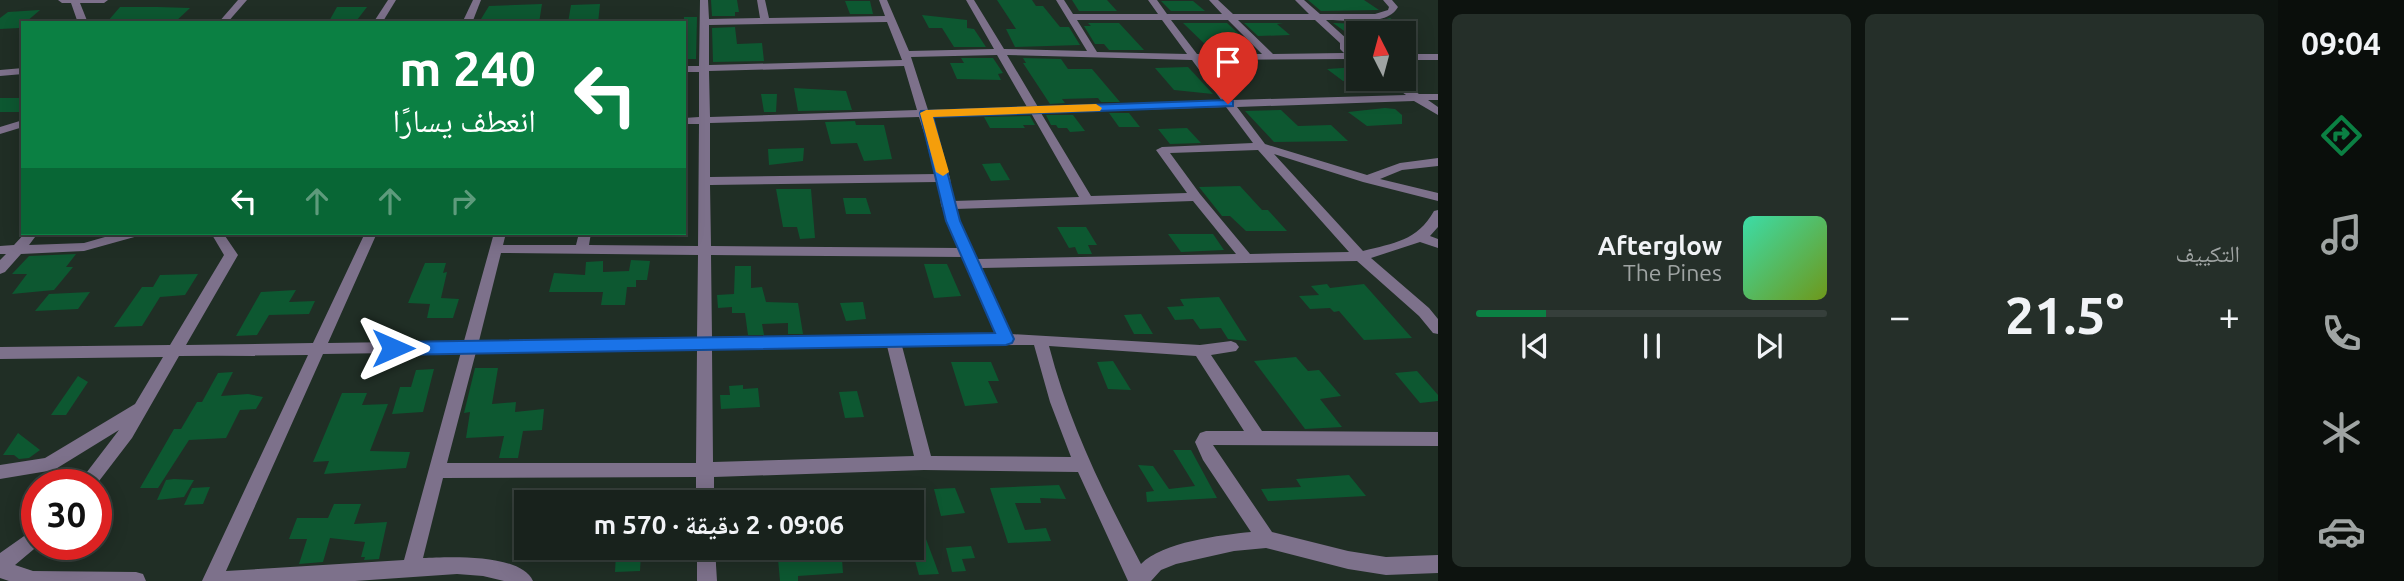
<!DOCTYPE html>
<html lang="ar">
<meta charset="utf-8">
<style>
:root{--surface:#18221c;--page:#252f29;--text:#f1f3f6;--muted:#9fa4a3;--line:#363f3b;--accent:#0b8043}
body{margin:0;font-family:Ubuntu,"Noto Naskh Arabic",sans-serif;background:var(--page);color:var(--text);direction:rtl;height:100vh;display:flex;flex-direction:column;font-size:26px;white-space:nowrap}
*{box-sizing:border-box;margin:0}
p{font-size:23px;color:var(--muted)}
.icon{flex:none;width:38px;height:38px;fill:none;stroke:currentColor;stroke-width:2;stroke-linecap:round;stroke-linejoin:round}
.map{position:relative;flex:1;overflow:hidden;direction:ltr}
.details{display:flex;flex-direction:column;gap:14px;padding:14px;background:#0d130f;width:840px}
.details>*{flex:none}
.guide{position:absolute;left:21px;top:21px;width:665px;height:214px;border-radius:0px;box-shadow:0 4px 18px #0003,0 0 0 2px var(--line);direction:rtl;background:#0b8043;color:#fff;overflow:hidden}
.needle{width:46px;rotate:354deg}
.controls{position:absolute;left:1346px;top:21px;display:grid;gap:14px}
.controls a{display:grid;place-items:center;width:70px;height:70px;border-radius:0px;background:var(--surface);box-shadow:0 4px 18px #0003,0 0 0 2px var(--line);font-size:35px}
.speed{position:absolute;left:21px;top:469px;display:flex;gap:14px;font-size:35px;font-weight:700;text-align:center}
.speed>*{display:grid;place-content:center;width:91px;height:91px;border-radius:50%;background:var(--surface);box-shadow:0 4px 18px #0003,0 0 0 2px var(--line);line-height:1}
.speed .limit{border:10px solid #d22;background:#fff;color:#111}
.pin{position:absolute;display:grid;place-items:center;width:60px;height:60px;color:#fff;margin:-72px -30px;border-radius:50% 50% 50% 0;rotate:-45deg;box-shadow:0 0 7px #0007}
.pin .icon{rotate:45deg}
.me{position:absolute;width:77px;margin:-38px;rotate:90deg;stroke-linejoin:round;filter:drop-shadow(0 0 5px #0008)}
.turn{display:flex;align-items:center;gap:24px;height:147px;padding:0 35px;font-size:32px}
.turn .icon{width:91px;height:91px;stroke-width:2.5}
.turn b{display:block;font-size:49px;line-height:60px}
.lanes{display:flex;align-items:center;height:66px;padding:0 35px;background:#0003;justify-content:center;gap:35px;direction:ltr}
.lanes .off{opacity:.35}
.big{font-size:52px;font-weight:700;line-height:1.1}
.details .widget{flex:1;display:flex;flex-direction:column;justify-content:center;gap:10px;min-width:0;padding:0 24px;border-radius:10px;background:var(--page)}
.song{display:flex;align-items:center;gap:21px}
.cover{width:84px;height:84px;border-radius:10px;background:linear-gradient(135deg,hsl(160 70% 55%),hsl(80 70% 35%))}
.played{height:7px;border-radius:4px;background:linear-gradient(90deg,var(--accent) 20%,var(--line) 20%)}
.keys{display:flex;justify-content:space-around;direction:ltr}
.heat{display:flex;justify-content:space-between;align-items:center;font-size:38px;direction:ltr}
.details .tiles{flex:1;display:grid;gap:14px;grid-template-columns:repeat(2,1fr)}
.trip{position:absolute;left:514px;top:490px;width:410px;height:70px;border-radius:0px;background:var(--surface);box-shadow:0 4px 18px #0003,0 0 0 2px var(--line);font-weight:700;line-height:70px;text-align:center;direction:rtl}
main{display:flex;flex:1;min-height:0}
.tabs{display:flex;flex-direction:column;width:126px;justify-content:space-around;align-items:center;background:#0a0e0b;color:var(--muted)}
.tabs .icon{width:49px;height:49px}
.tabs .active{color:var(--accent)}
.tabs b{font-size:32px;color:var(--text)}
.map>svg:first-child{display:block}
</style>
<main>
<nav class="tabs">
<b>09:04</b>
<svg class="icon active" aria-label="directions" viewBox="0 0 24 24"><path d="M12 3l9 9-9 9-9-9zM9 14v-3h6M13 9l2 2-2 2"/></svg>
<svg class="icon" aria-label="music" viewBox="0 0 24 24"><path d="M9 18V5l10-2v13"/><circle cx="6" cy="18" r="3"/><circle cx="16" cy="16" r="3"/></svg>
<svg class="icon" aria-label="phone" viewBox="0 0 24 24"><path d="M5 4h4l2 5-3 2q2 4 5 5l2-3 5 2v4C11 20 4 13 5 4z"/></svg>
<svg class="icon" aria-label="climate" viewBox="0 0 24 24"><path d="M12 3v18M4 7l16 10M4 17L20 7"/></svg>
<svg class="icon" aria-label="car" viewBox="0 0 24 24"><path d="M5 17H2v-5l4-1 3-4h7l3 4 3 1v5h-3M9 17h6M6 11h13"/><circle cx="7" cy="17" r="2"/><circle cx="17" cy="17" r="2"/></svg>
</nav>
<section class="details">
<div class="tiles">
<div class="widget"><p>التكييف</p>
<div class="heat"><a>−</a><b class="big">21.5°</b><a>+</a></div>
</div>
<div class="widget">
<div class="song"><i class="cover"></i><div><b>Afterglow</b><p>The Pines</p></div></div>
<div class="played"></div>
<div class="keys"><svg class="icon" aria-label="previous" viewBox="0 0 24 24"><path d="M18 5L8 12l10 7zM5 5v14"/></svg><svg class="icon" aria-label="pause" viewBox="0 0 24 24"><path d="M8 5v14M16 5v14"/></svg><svg class="icon" aria-label="next" viewBox="0 0 24 24"><path d="M6 5l10 7-10 7zM19 5v14"/></svg></div>
</div>
</div>
</section>
<div class="map">
<svg width="1438" height="581" viewBox="0 0 1438 581">
<rect width="100%" height="100%" fill="#202e25"/>
<g fill="#0d5831">
<path d="M711,0H737L739,12H735V16H712Z"/>
<path d="M997,0H1032L1036,6H1043L1060,27H1069L1080,45L1015,47L1006,29H1016Z"/>
<path d="M1072,0H1107L1117,11H1079Z"/>
<path d="M1308,0H1364L1379,10L1321,11Z"/>
<path d="M845,1H870L873,14H850Z"/>
<path d="M1161,1H1193L1205,11H1171Z"/>
<path d="M542,4L539,23H513L514,19H481L489,6Z"/>
<path d="M600,4L598,23H568L571,5Z"/>
<path d="M120,7H158L190,8L174,23L108,21Z"/>
<path d="M337,7H367L357,20L328,23Z"/>
<path d="M40,10L19,28L0,29V18L8,12Z"/>
<path d="M922,15L967,20V28L974,29L986,47H954L942,28H929Z"/>
<path d="M684,17H697L696,59H684Z"/>
<path d="M1390,18L1412,33H1347L1333,23L1366,24Z"/>
<path d="M1088,23H1119L1144,50H1109L1104,44H1095L1084,26H1091Z"/>
<path d="M1183,23H1227L1241,36L1228,37L1244,51H1212Z"/>
<path d="M1244,23H1283L1277,24L1290,35L1258,36Z"/>
<path d="M735,27L737,44L762,43L764,61L713,62L712,28Z"/>
<path d="M961,58H993L1003,73L998,74L1001,80L957,79L950,63H964Z"/>
<path d="M1023,58L1061,59L1068,69H1092L1120,102H1101L1098,98L1062,99L1065,103L1050,104L1023,63H1026Z"/>
<path d="M1188,67L1213,94L1174,90L1155,68Z"/>
<path d="M1358,67V80L1343,81L1327,69Z"/>
<path d="M794,88L846,91L852,110L798,111Z"/>
<path d="M761,94H777L776,112H764Z"/>
<rect x="0" y="98" width="23" height="14"/>
<path d="M1385,108L1395,109L1402,115V124L1367,126L1348,112Z"/>
<path d="M1281,110L1298,126L1331,125L1348,141L1274,142L1245,111Z"/>
<path d="M1109,113H1129L1140,127H1119Z"/>
<path d="M1046,115H1073L1085,131L1070,132L1067,128H1058L1056,125H1051Z"/>
<path d="M1030,116L1035,125H1023L1025,128H990L984,117Z"/>
<path d="M855,121L856,125H884L892,159L864,161L857,143L831,144L825,122Z"/>
<path d="M1187,128L1201,143L1170,144L1158,129Z"/>
<path d="M804,148L803,161L769,165L768,149Z"/>
<path d="M1000,163L1010,180L991,181L982,164Z"/>
<path d="M1240,186L1262,210H1268L1287,231H1246L1230,216H1222L1199,187Z"/>
<path d="M776,189H811L815,238L800,239L797,227H783Z"/>
<path d="M843,198H866L871,214H846Z"/>
<path d="M1057,227H1086L1097,245H1088L1092,254H1078L1075,247L1069,248Z"/>
<path d="M1168,234H1213L1224,250L1181,252Z"/>
<path d="M76,254L66,267H73L54,290L12,294L27,274H12L29,256Z"/>
<path d="M631,260L650,261L647,280H636V287H627L625,305H601L603,292H549L554,273L585,275L586,262L603,261V272L629,271Z"/>
<path d="M425,263H446L443,273L447,272L441,298L459,299L453,318H427L430,304L408,303Z"/>
<path d="M924,264H947L961,296L934,298Z"/>
<path d="M735,266H751V288L762,287L766,302L798,303L803,334H788V323L762,324L764,335H748L745,313H732V307L718,308L717,295L734,294Z"/>
<path d="M198,274L185,295L160,297L142,326L114,327L142,287H153L160,275Z"/>
<path d="M1327,284L1330,288L1364,284L1412,338L1364,340L1339,311L1334,312L1330,308L1310,309L1299,296L1319,295L1311,286Z"/>
<path d="M296,290L289,302L315,301L309,314L269,315L257,335L236,336L261,292Z"/>
<path d="M90,292L78,309L35,311L49,294Z"/>
<path d="M1219,297L1247,341L1228,339L1221,328L1200,329L1193,319L1175,320L1167,307L1184,306L1180,299Z"/>
<path d="M863,302L866,319L846,321L840,303Z"/>
<path d="M1141,314L1153,334H1134L1124,315Z"/>
<path d="M1296,357L1308,371L1319,370L1341,396L1320,399L1342,427L1305,429L1254,361Z"/>
<path d="M1113,361L1131,390L1108,389L1097,362Z"/>
<path d="M951,362H991L999,381H988L998,403L965,406Z"/>
<path d="M475,368H498L492,404L516,402L515,412L544,409L542,430L523,431L518,458H499L504,436L466,438L470,412L464,413Z"/>
<path d="M434,369L423,412L392,414L400,387H411L416,370Z"/>
<path d="M1417,371L1438,395V401L1420,403L1395,373Z"/>
<path d="M233,372L221,396L248,394L263,397L256,409L240,410L226,438L189,440L158,488H140L174,429H181L197,402H202L218,373Z"/>
<path d="M78,376L88,382L66,415H51Z"/>
<path d="M743,385V389L758,388L760,407L721,409L720,395H730L729,386Z"/>
<path d="M857,391L864,417L845,418L839,392Z"/>
<path d="M342,393H367L362,405L388,404L370,451L410,452L406,468L324,474L329,461L313,462Z"/>
<path d="M18,433L40,450L29,458L19,459L14,455H3Z"/>
<path d="M1173,450H1191L1217,498L1147,502L1146,492L1154,491L1138,465L1153,466L1169,489L1195,486Z"/>
<path d="M1349,475L1366,496L1268,501L1261,489L1301,487L1296,479Z"/>
<path d="M166,480L174,479L194,480L184,497L157,500Z"/>
<path d="M1059,485L1066,499L1040,498L1041,503H1015L1025,530L1046,528L1051,541L1008,543L990,488Z"/>
<path d="M210,487L203,504L184,505L192,488Z"/>
<path d="M955,488L965,513L941,516L934,489Z"/>
<path d="M334,504H361L354,524L387,522L379,559L364,560L365,557H361L365,542L330,538L323,562L299,564L307,539H289L297,518H328Z"/>
<path d="M913,504L939,574L919,575L912,550Z"/>
<path d="M971,546L975,558L962,559L966,571L952,572L946,548Z"/>
<path d="M777,548L829,550L830,559H842L843,573L798,576V581H780Z"/>
<path d="M641,552L640,571L615,572L616,554Z"/>
</g>
<g fill="none" stroke-linecap="round" stroke-linejoin="round">
<g fill="#7d718b" fill-rule="evenodd">
<path d="M58,0H108L104,3H80L88,23H78L71,3H62Z"/>
<path d="M238,0H247L227,23H218Z"/>
<path d="M388,0H396L382,23H373Z"/>
<path d="M473,0H481L472,23H462Z"/>
<path d="M700,0H708L709,19L760,18L757,0H765L769,18L885,16L879,0H887L909,51L994,49L966,0H974L1004,49L1087,51L1056,0H1064L1073,14H1158L1148,0H1157L1167,14H1222L1209,0H1218L1233,14H1309L1295,0H1304L1320,14H1375L1388,10L1389,7L1383,0H1392L1398,7C1387,27 1346,20 1326,20L1348,40L1350,48L1358,53V62L1351,59L1202,60L1232,100L1406,95L1384,79H1396L1419,94H1438V100H1428L1438,107V115L1414,101L1237,107L1265,144L1367,175L1400,163L1438,158V166L1402,170L1380,179L1438,193V201L1363,182L1274,154L1363,251C1394,243 1417,241 1434,211L1438,210V227L1430,236L1438,239V248L1420,242L1371,258L1429,308L1438,319V334L1433,333L1419,316L1357,261L981,268L1011,334L1200,345L1231,341L1236,343L1239,347L1236,351L1211,355L1262,431L1438,432V446L1213,445L1272,532L1348,551L1386,557L1438,555V573L1386,575L1348,569L1266,548L1234,551L1176,564L1161,570L1151,581H1128L1078,472L924,470L714,477V502H696V477L443,478L423,558C449,557 520,553 533,581H504L483,576L457,574L355,581H202L308,355L179,356L132,438L96,485H77L119,430L54,470L0,479V465L45,458L135,404L163,357L0,359V347L170,345L224,255L211,233H223L238,255L186,345L313,343L365,233H377L328,343L464,341L494,233H506L503,245H576L579,233H591L589,245L698,246L699,124H684V118L699,117V72H684V66H699ZM1077,20H1162L1187,54L1097,52ZM1171,20H1228L1262,54H1197ZM1238,20H1315L1340,43V49L1344,53L1273,54ZM887,22L902,60L709,65V25ZM997,55L1027,107L928,110L911,57ZM1007,55L1192,60L1222,101L1038,107ZM904,66L917,110L710,117L709,71ZM1226,107L1253,143L1162,147L1156,150L1187,193L1091,196L1041,113ZM1031,113L1079,197L953,201L950,178L930,116ZM919,117L937,174L710,177V123ZM1258,150L1349,252L1250,254L1200,194L1170,153ZM938,182L941,205L959,248L711,246L710,185ZM1193,201L1236,254L977,259L955,209ZM501,253L698,255L697,338L479,341ZM711,255L963,257L996,334L712,338ZM1024,345H1034L1050,402L1071,457L931,456L902,346ZM887,346L914,456L713,462L712,349ZM1049,346L1196,356L1244,431H1206L1200,433L1195,442L1203,460L1251,532C1221,535 1162,542 1141,564C1104,494 1069,424 1049,346ZM697,349L696,463H447L476,352ZM461,352L404,560L226,571L323,354Z"/>
<rect x="1404" y="54" width="34" height="6"/>
<path d="M23,68V74L0,76V70Z"/>
<path d="M23,120V127L0,134V127Z"/>
<path d="M25,233H38L29,245L84,243L119,233H139L138,236L84,251L21,254L5,272L0,274V260L6,254H0V246L14,245Z"/>
<path d="M37,527V544H40L15,565L33,571L136,572L143,574L146,581H9L0,578V553Z"/>
<path d="M697,548H715L717,581H697Z"/>
</g>
</g>
<path fill="#1a73e8" stroke="#114b97" stroke-width="2" d="M1228,100L1233,101V106L933,117L960,221L1014,339L1012,343L1006,345L393,355L387,353L384,348L387,344L393,342L995,333L946,221L920,113L921,111Z"/>
<path fill="#f59e0b" d="M1096,104L1102,108L1100,111L933,117L949,172L943,176L936,172L920,113L926,110Z"/>
</svg>
<div class="controls">
<a><svg class="needle" viewBox="-14 -14 28 28"><path d="M0-13l5 13h-10z" fill="#e53935"/><path d="M0 13l5-13h-10z" fill="#9fa4a3"/></svg></a>
</div>
<div class="speed"><div class="limit">30</div></div>
<div class="pin" style="left:1228px;top:104px;background:#d93025"><svg class="icon" aria-label="arrive" viewBox="0 0 24 24"><path d="M6 21V4h12l-3 4 3 4H6"/></svg></div>
<svg class="me" style="left:393px;top:348px" viewBox="-20 -20 40 40"><path d="M0-17L14 15 0 8-14 15z" fill="#1a73e8" stroke="#fff" stroke-width="4"/></svg>
<div class="trip">09:06 · 2 دقيقة · 570 m</div>
<div class="guide">
<div class="turn"><svg class="icon" aria-label="left" viewBox="0 0 24 24"><path d="M17 20v-9H6M10 6l-5 5 5 5"/></svg><div><b>240 m</b>انعطف يسارًا</div></div>
<div class="lanes"><svg class="icon" aria-label="left" viewBox="0 0 24 24"><path d="M17 20v-9H6M10 6l-5 5 5 5"/></svg><svg class="icon off" aria-label="ahead" viewBox="0 0 24 24"><path d="M12 20V5M6 11l6-6 6 6"/></svg><svg class="icon off" aria-label="ahead" viewBox="0 0 24 24"><path d="M12 20V5M6 11l6-6 6 6"/></svg><svg class="icon off" aria-label="right" viewBox="0 0 24 24"><path d="M7 20v-9h11M14 6l5 5-5 5"/></svg></div>
</div>
</div>
</main>
